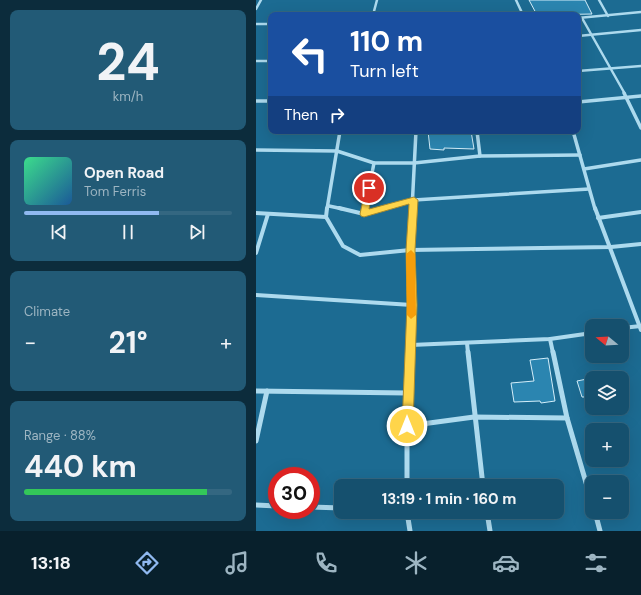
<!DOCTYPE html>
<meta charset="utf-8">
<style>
:root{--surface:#15506e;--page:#225a76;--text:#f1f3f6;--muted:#9db5c2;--line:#346781;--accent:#90b9f0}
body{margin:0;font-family:"DM Sans",sans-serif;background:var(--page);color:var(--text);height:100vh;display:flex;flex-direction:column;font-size:15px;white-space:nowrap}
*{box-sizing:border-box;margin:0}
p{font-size:13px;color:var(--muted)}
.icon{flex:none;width:22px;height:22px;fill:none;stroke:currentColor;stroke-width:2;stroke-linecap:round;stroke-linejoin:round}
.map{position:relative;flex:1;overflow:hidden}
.details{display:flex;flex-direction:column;gap:10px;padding:10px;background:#0c2c3c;width:256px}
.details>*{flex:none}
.guide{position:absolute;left:12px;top:12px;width:313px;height:122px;border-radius:8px;box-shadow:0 4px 16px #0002,0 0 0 1px var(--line);background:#1a4fa0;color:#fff;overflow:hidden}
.needle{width:26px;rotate:288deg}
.tools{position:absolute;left:329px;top:319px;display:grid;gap:8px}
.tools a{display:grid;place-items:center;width:44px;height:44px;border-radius:8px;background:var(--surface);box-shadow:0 4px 16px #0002,0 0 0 1px var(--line);font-size:20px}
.speed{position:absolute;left:12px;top:467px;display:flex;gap:8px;font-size:20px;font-weight:700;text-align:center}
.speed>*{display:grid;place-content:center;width:52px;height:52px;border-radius:50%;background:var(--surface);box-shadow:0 4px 16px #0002,0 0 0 1px var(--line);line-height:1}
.speed .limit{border:6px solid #d22;background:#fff;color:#111}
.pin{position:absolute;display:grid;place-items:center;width:34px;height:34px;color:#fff;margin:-17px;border:2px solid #fff;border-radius:50%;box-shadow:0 1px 4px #0007}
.me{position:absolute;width:44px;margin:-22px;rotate:0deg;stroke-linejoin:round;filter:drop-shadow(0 0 3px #0008)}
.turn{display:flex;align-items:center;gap:14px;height:84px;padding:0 16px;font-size:18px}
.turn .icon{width:52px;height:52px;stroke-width:2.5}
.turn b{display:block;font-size:28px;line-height:34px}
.then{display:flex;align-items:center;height:38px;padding:0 16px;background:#0003;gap:8px;font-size:15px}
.big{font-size:30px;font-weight:700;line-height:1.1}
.details .tile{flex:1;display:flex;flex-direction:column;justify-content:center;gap:6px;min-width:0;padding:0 14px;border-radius:8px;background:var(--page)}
.details .dial{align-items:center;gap:0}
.dial b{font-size:52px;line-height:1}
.song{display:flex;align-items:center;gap:12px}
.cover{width:48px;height:48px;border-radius:6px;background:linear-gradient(135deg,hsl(150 70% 55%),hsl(210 70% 35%))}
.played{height:4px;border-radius:2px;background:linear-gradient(90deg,var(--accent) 65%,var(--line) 65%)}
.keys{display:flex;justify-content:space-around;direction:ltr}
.heat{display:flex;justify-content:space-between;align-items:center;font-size:22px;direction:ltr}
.charge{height:6px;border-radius:3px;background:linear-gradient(90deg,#34c759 88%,var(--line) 0)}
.trip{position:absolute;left:78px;top:479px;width:230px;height:40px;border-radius:8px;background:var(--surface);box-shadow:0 4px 16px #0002,0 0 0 1px var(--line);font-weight:700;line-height:40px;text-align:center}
.tab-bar{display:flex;height:64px;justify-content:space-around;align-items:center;background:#08202c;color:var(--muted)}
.tab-bar .icon{width:28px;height:28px}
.tab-bar .selected{color:var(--accent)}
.tab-bar b{font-size:18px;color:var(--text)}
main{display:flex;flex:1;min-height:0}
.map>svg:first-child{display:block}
</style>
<main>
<section class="details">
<div class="tile dial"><b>24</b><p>km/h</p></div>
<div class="tile">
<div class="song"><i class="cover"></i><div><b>Open Road</b><p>Tom Ferris</p></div></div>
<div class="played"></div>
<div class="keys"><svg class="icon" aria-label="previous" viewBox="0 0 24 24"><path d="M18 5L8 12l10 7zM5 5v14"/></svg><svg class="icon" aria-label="pause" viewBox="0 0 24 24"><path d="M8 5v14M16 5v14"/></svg><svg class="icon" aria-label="next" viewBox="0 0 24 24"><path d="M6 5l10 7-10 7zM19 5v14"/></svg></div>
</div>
<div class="tile"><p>Climate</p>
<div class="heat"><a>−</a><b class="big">21°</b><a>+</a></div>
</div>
<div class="tile"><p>Range · 88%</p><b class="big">440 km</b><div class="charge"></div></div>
</section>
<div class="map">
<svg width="385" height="531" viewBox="0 0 385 531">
<rect width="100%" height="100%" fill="#1c6b92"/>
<g fill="#2b85b0" stroke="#d3eefa">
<path d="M273,0H329L336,14L281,15Z"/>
<path d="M172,131H215L218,149L188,148V150L174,149Z"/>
<path d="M292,358L299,401L285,403L284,401L258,402L255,383L278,381L274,360Z"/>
<path d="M336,378V397H326L321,381Z"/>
</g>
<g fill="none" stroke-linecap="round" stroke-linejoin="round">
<g stroke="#addaee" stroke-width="2.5">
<path d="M260,0L267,15"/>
<path d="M343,0L352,16"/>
<path d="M0,9L5,0"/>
<path d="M117,15L121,0"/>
<path d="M322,18L385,12"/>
<path d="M326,18L369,94"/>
<path d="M0,24H15"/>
<path d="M322,36L385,30"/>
<path d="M0,61H15"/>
<path d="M322,71L385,66"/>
</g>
<g stroke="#addaee" stroke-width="3.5">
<path d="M368,93L385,128"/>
<path d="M0,101H15"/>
<path d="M322,102L385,96"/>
<path d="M221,131L224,156"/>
<path d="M317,131L339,209"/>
<path d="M0,150L81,151L118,163H158L224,156L324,155"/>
<path d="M328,169L385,160"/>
<path d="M73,206L87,209"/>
<path d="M71,209L84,131"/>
<path d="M109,209L118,163"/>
<path d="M125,209L158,200L333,189"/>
<path d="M156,209L160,131"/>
</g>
<g stroke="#addaee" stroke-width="4">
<path d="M71,208L70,217L87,246L104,255L154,250L355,247L385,244"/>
<path d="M83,208L108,214L129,208"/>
<path d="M339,208L385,330"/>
<path d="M0,213L70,217"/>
<path d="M108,214L109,208"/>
<path d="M342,218L385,212"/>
<path d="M0,253L12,214"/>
<path d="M0,295L156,305"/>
<path d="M366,328L385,326"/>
<path d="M294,339L297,353"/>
<path d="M211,343L212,353"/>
<path d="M155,345L294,339L336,333"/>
<path d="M153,353C156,305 154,257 156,208"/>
</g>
<g stroke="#addaee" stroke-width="5">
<path d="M212,352L227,486"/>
<path d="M297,352L311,418L336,503"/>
<path d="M0,391L151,393"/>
<path d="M151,426L218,417L311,418"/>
<path d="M0,441L11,391"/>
<path d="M151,486V393L153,352"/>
<path d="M0,505L21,506"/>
<path d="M55,507L85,508"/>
<path d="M151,512L154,531"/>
<path d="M231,512L234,531"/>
<path d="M339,512L344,531"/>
</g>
</g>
<path fill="#ffd54a" stroke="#a68a30" d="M110,186H116L117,188L113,209L158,197L162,200L159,250L161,305L157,426L155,430L151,431L147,430L146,426L151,305L150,250L153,204L108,217L105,216L104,214Z"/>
<path fill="#f59e0b" d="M155,250L159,254L160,315L155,319L151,315L150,254Z"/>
</svg>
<div class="tools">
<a><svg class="needle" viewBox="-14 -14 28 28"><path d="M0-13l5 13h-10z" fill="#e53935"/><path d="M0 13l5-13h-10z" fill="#9db5c2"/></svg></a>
<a><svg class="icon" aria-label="layers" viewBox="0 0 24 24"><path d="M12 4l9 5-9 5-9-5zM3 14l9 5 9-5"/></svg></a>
<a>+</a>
<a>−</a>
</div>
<div class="speed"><div class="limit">30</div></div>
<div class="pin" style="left:113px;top:188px;background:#d93025"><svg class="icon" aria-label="arrive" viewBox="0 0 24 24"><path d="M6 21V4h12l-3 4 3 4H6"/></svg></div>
<svg class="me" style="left:151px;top:426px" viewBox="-20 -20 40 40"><circle r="17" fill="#ffd54a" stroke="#fff" stroke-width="3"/><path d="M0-11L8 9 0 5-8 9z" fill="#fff"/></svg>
<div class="trip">13:19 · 1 min · 160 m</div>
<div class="guide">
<div class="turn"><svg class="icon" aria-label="left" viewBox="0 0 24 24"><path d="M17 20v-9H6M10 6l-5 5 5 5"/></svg><div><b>110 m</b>Turn left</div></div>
<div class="then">Then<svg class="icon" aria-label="right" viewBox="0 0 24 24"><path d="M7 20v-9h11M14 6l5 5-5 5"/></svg></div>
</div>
</div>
</main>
<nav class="tab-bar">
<b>13:18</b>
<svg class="icon selected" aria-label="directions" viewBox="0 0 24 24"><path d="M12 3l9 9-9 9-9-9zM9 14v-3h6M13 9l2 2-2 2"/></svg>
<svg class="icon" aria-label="music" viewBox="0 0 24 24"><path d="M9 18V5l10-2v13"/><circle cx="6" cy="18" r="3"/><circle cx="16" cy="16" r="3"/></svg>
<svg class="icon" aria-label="phone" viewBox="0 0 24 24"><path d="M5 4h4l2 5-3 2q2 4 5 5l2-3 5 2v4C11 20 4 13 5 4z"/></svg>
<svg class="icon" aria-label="climate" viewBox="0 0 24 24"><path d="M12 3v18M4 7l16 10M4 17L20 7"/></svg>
<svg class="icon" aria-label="car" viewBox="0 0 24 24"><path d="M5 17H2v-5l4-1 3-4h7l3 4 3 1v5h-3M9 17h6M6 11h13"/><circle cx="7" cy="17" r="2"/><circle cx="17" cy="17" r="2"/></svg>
<svg class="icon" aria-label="filters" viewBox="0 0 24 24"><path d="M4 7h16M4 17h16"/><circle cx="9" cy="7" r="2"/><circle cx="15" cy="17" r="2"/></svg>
</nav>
